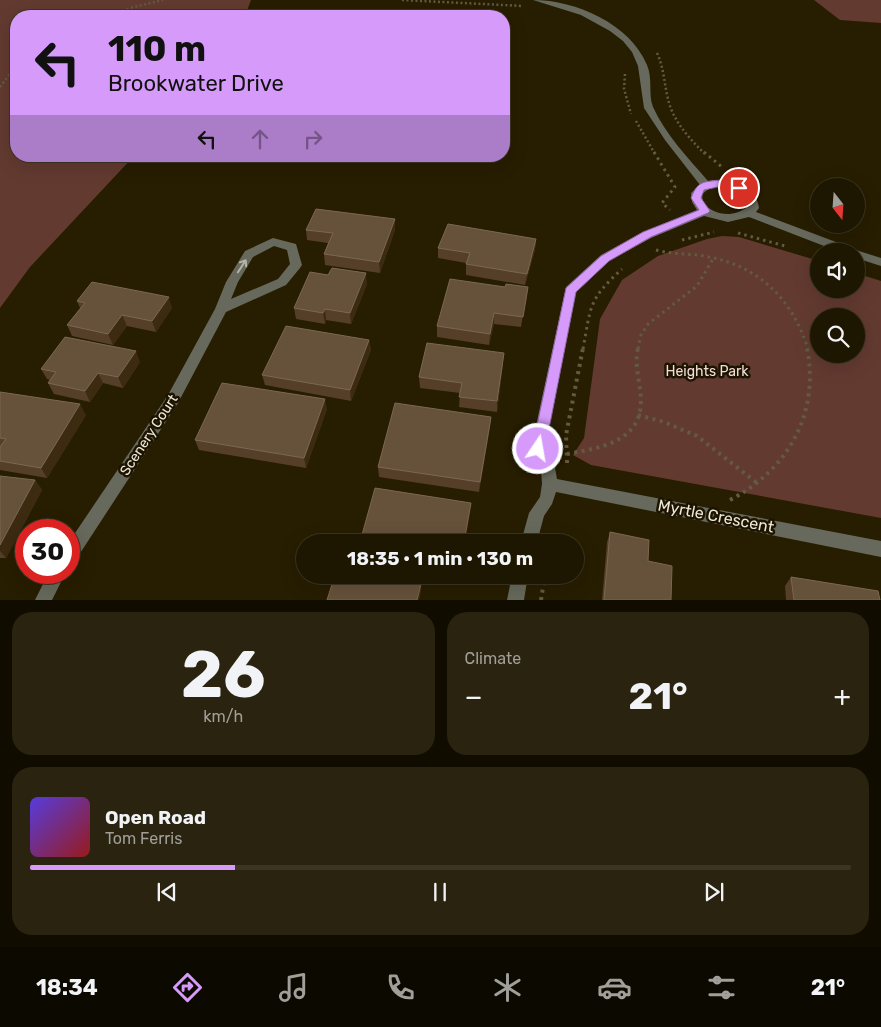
<!DOCTYPE html>
<meta charset="utf-8">
<style>
:root{--surface:#1d1600;--page:#2a230f;--text:#f1f3f6;--muted:#a09f99;--line:#3b3522;--accent:#d69bfa}
body{margin:0;font-family:Rubik,sans-serif;background:var(--page);color:var(--text);height:100vh;display:flex;flex-direction:column;font-size:19px;white-space:nowrap}
*{box-sizing:border-box;margin:0}
p{font-size:16px;color:var(--muted)}
.icon{flex:none;width:28px;height:28px;fill:none;stroke:currentColor;stroke-width:2;stroke-linecap:round;stroke-linejoin:round}
.map{position:relative;height:600px;overflow:hidden}
.side{display:flex;flex-direction:column;gap:12px;padding:12px;background:#100c00;flex:1}
.side>*{flex:none}
.top-card{position:absolute;left:10px;top:10px;width:500px;height:152px;border-radius:20px;box-shadow:0 5px 20px #0002,0 0 0 1px var(--line);background:#d69bfa;color:#111;overflow:hidden}
.needle{width:32px;rotate:163deg}
.fabs{position:absolute;left:810px;top:178px;display:grid;gap:10px}
.fabs a{display:grid;place-items:center;width:55px;height:55px;border-radius:50%;background:var(--surface);box-shadow:0 5px 20px #0002,0 0 0 1px var(--line);font-size:25px}
.speed{position:absolute;left:15px;top:519px;display:flex;gap:10px;font-size:25px;font-weight:700;text-align:center}
.speed>*{display:grid;place-content:center;width:65px;height:65px;border-radius:50%;background:var(--surface);box-shadow:0 5px 20px #0002,0 0 0 1px var(--line);line-height:1}
.speed .limit{border:8px solid #d22;background:#fff;color:#111}
.pin{position:absolute;display:grid;place-items:center;width:42px;height:42px;color:#fff;margin:-21px;border:2px solid #fff;border-radius:50%;box-shadow:0 1px 5px #0007}
.me{position:absolute;width:55px;margin:-28px;rotate:12deg;stroke-linejoin:round;filter:drop-shadow(0 0 4px #0008)}
.turn{display:flex;align-items:center;gap:18px;height:105px;padding:0 15px;font-size:22px}
.turn .icon{width:65px;height:65px;stroke-width:2.5}
.turn b{display:block;font-size:35px;line-height:42px}
.lanes{display:flex;align-items:center;height:48px;padding:0 15px;background:#0003;justify-content:center;gap:25px;direction:ltr}
.lanes .off{opacity:.35}
.big{font-size:38px;font-weight:700;line-height:1.1}
.side .widget{flex:1;display:flex;flex-direction:column;justify-content:center;gap:8px;min-width:0;padding:0 18px;border-radius:20px;background:var(--page)}
.side .dial{align-items:center;gap:0}
.dial b{font-size:65px;line-height:1}
.song{display:flex;align-items:center;gap:15px}
.cover{width:60px;height:60px;border-radius:8px;background:linear-gradient(135deg,hsl(250 70% 55%),hsl(0 70% 35%))}
.played{height:5px;border-radius:2px;background:linear-gradient(90deg,var(--accent) 25%,var(--line) 25%)}
.keys{display:flex;justify-content:space-around;direction:ltr}
.heat{display:flex;justify-content:space-between;align-items:center;font-size:28px;direction:ltr}
.side .tiles{flex:1;display:grid;gap:12px;grid-template-columns:1fr 1fr}
.widget:last-child{grid-column:span 2}
.trip{position:absolute;left:296px;top:534px;width:288px;height:50px;border-radius:25px;background:var(--surface);box-shadow:0 5px 20px #0002,0 0 0 1px var(--line);font-weight:700;line-height:50px;text-align:center}
.tabs{display:flex;height:80px;justify-content:space-around;align-items:center;background:#0c0900;color:var(--muted)}
.tabs .icon{width:35px;height:35px}
.tabs .on{color:var(--accent)}
.tabs b{font-size:22px;color:var(--text)}
.map>svg:first-child{display:block}
</style>
<div class="map">
<svg width="881" height="600" viewBox="0 0 881 600">
<rect width="100%" height="100%" fill="#271d00"/>
<g fill="#623a30" fill-rule="evenodd">
<path d="M0,0H251L245,16H16V156H134L30,267L0,308Z"/>
<path d="M814,0H881V23L840,20Z"/>
<path d="M722,236L739,237L819,261V289H856V273L881,281V518L591,465L573,455L584,438L600,319L622,280L658,256L707,239ZM856,316V354H819V316Z"/>
</g>
<g fill="none" stroke-linecap="round" stroke-linejoin="round">
<g stroke="#635a41" stroke-width="2.5" stroke-dasharray="2 2.5" stroke-linecap="butt">
<path d="M402,0L523,6"/>
<path d="M110,16L130,8L163,0"/>
<path d="M657,53C664,68 664,83 668,99C673,121 689,138 705,154"/>
<path d="M625,74L624,89L631,114"/>
<path d="M0,87L16,66"/>
<path d="M636,121L655,154"/>
</g>
<g stroke="#635a41" stroke-width="3" stroke-dasharray="2.5 4" stroke-linecap="butt">
<path d="M654,152L675,187L662,203L670,210"/>
<path d="M704,152L722,167"/>
<path d="M738,233L785,246"/>
<path d="M682,240L714,232"/>
<path d="M656,250C674,255 692,253 709,257C761,267 793,301 808,349"/>
<path d="M583,349C591,306 588,300 622,269"/>
<path d="M638,349L641,335L648,324L697,286L714,257"/>
</g>
<g stroke="#635a41" stroke-width="4" stroke-dasharray="3 4.5" stroke-linecap="butt">
<path d="M638,415L664,422L697,436L757,483"/>
<path d="M567,454C593,449 634,444 640,411C644,391 633,369 638,348"/>
<path d="M567,463L566,435L583,348"/>
<path d="M730,500C788,470 820,413 807,348"/>
<path d="M541,600L545,575"/>
</g>
<g fill="#66695b" fill-rule="evenodd">
<path d="M533,0C576,0 630,24 647,65C653,79 648,94 653,107C665,134 689,159 708,181C728,176 757,186 759,208L756,212L852,248L854,251L856,250L881,258V266L856,258V251H837L749,217L728,222L704,216L651,238L609,261L576,292L545,449L555,468L557,479L881,541V557L556,492L552,504L544,516L537,542H521L529,513L540,497L542,484L541,468L531,449L566,287L601,255L643,232L697,210L692,202L691,193L700,185L665,140L644,108L638,66L632,52L623,41L610,31L581,15ZM713,186C728,187 746,190 747,207C734,218 713,216 703,202L702,194Z"/>
<path d="M273,238L296,244L302,265L300,268L286,285L226,312L178,403L75,561L69,564V542L168,395L215,309L226,282L245,251ZM274,246L287,250L290,264L278,279L231,299L238,282L253,257Z"/>
<path d="M49,572H66L52,600H35Z"/>
<path d="M512,575H528L524,600H507Z"/>
</g>
</g>
<g fill="#553f29">
<path d="M395,219V230L380,273L325,265L324,254L328,243L307,240L306,230Z"/>
<path d="M536,239L535,250L525,285L466,275V263L438,258V248Z"/>
<path d="M367,284L351,324L326,320L325,324L296,319L294,308Z"/>
<path d="M505,287H528L521,327L494,324L489,345L437,337V326Z"/>
<path d="M77,301L172,308L156,332L127,326L113,345L72,336L67,325L80,308Z"/>
<path d="M369,340L371,350L351,401L265,385L262,375Z"/>
<path d="M140,362L123,388L103,383L90,402L54,394L48,383L50,380L47,379L41,369Z"/>
<path d="M503,363L497,412L459,407L460,393L420,388L419,377Z"/>
<path d="M0,392L86,415L47,478L0,470Z"/>
<path d="M327,409L306,468L199,450L195,440Z"/>
<path d="M491,417L490,427L479,492L379,477L378,467Z"/>
<path d="M0,476L35,480L42,490L6,558H0Z"/>
<path d="M610,532L648,561L671,600H602L607,542Z"/>
<path d="M431,575H459V580Z"/>
<path d="M791,577L880,600H786L785,586Z"/>
</g>
<g fill="#3c2a11">
<path d="M395,219V230L380,273L379,262Z"/>
<path d="M536,239L535,250L525,285L527,274Z"/>
<path d="M366,273L367,284L351,324L350,313Z"/>
<path d="M528,287L527,298L521,327L523,317Z"/>
<path d="M169,297L172,308L156,332L152,321Z"/>
<path d="M325,309L326,320L325,324L323,313Z"/>
<path d="M494,313V324L489,345L490,334Z"/>
<path d="M122,315L127,326L113,345L108,334Z"/>
<path d="M369,340L371,350L351,401L350,390Z"/>
<path d="M136,351L140,362L123,388L118,377Z"/>
<path d="M504,353L503,363L497,412V401Z"/>
<path d="M98,373L103,383L90,402L85,391Z"/>
<path d="M325,399L327,409L306,468L304,458Z"/>
<path d="M80,404L86,415L47,478L41,468Z"/>
<path d="M491,417L490,427L479,492L480,482Z"/>
<path d="M35,480L42,490L6,558L0,551V545Z"/>
<path d="M471,503L470,513L465,542H464Z"/>
<path d="M421,584V593L419,600H417Z"/>
</g>
<g fill="#66513b" stroke="#7b6853">
<path d="M316,209L395,219L379,262L324,254L333,233L306,230Z"/>
<path d="M448,224L536,239L527,274L466,264L470,253L438,248Z"/>
<path d="M332,268L366,273L350,313L325,309L323,313L294,308L310,272L328,275Z"/>
<path d="M450,279L505,287L506,284L528,287L523,317L494,313L490,334L437,326Z"/>
<path d="M92,282L169,297L152,321L122,315L108,334L67,325L85,303L77,301Z"/>
<path d="M286,326L369,340L350,390L262,375Z"/>
<path d="M65,337L136,351L118,377L98,373L85,391L48,383L56,372L41,369Z"/>
<path d="M427,343L504,353L497,401L459,397L462,383L419,377Z"/>
<path d="M222,383L325,399L304,458L195,440Z"/>
<path d="M0,392L80,404L41,468L0,461V447L6,439L0,438Z"/>
<path d="M395,403L491,417L480,482L378,467Z"/>
<path d="M0,476L35,480L0,545Z"/>
<path d="M375,488L471,503L464,542H360Z"/>
<path d="M610,532L649,540L648,561L672,566L671,600H604Z"/>
<path d="M335,575H380L421,584L417,600H327Z"/>
<path d="M791,577L878,591L880,600H794Z"/>
</g>
<defs><path id="oneway-shaft" d="M-6 0H5M1.5-3L5.5 0L1.5 3" fill="none" stroke-width="1.6" stroke-linecap="round" stroke-linejoin="round" transform="scale(1.25)"/></defs>
<use stroke="#b6b4a4" href="#oneway-shaft" transform="translate(242 266) rotate(-57)"/>
<path fill="#d69bfa" stroke="#8b65a2" d="M722,180L744,188L739,191L722,186L704,190L701,198L710,211L708,213L651,237L609,261L576,292L545,449L543,453H534L532,449L566,288L601,256L643,232L699,210L691,198C698,180 704,182 722,180Z"/>
<g text-anchor="middle" dominant-baseline="central" stroke-width="5" stroke-linejoin="round" paint-order="stroke">
<g font-size="14" fill="#f3ddd7" stroke="#1c1400">
<text x="707" y="371">Heights Park</text>
</g>
<g font-size="14" fill="#ece6d4" stroke="#1c1400">
<text transform="translate(149 435) rotate(-57)">Scenery Court</text>
</g>
<g font-size="16" fill="#ece6d4" stroke="#1c1400">
<text transform="translate(716 516) rotate(11)">Myrtle Crescent</text>
</g>
</g>
</svg>
<div class="fabs">
<a><svg class="needle" viewBox="-14 -14 28 28"><path d="M0-13l5 13h-10z" fill="#e53935"/><path d="M0 13l5-13h-10z" fill="#a09f99"/></svg></a>
<a><svg class="icon" aria-label="sound" viewBox="0 0 24 24"><path d="M4 9h4l5-4v14l-5-4H4zM17 9q2 3 0 6"/></svg></a>
<a><svg class="icon" aria-label="search" viewBox="0 0 24 24"><circle cx="10" cy="10" r="6"/><path d="M15 15l6 6"/></svg></a>
</div>
<div class="speed"><div class="limit">30</div></div>
<div class="pin" style="left:739px;top:188px;background:#d93025"><svg class="icon" aria-label="arrive" viewBox="0 0 24 24"><path d="M6 21V4h12l-3 4 3 4H6"/></svg></div>
<svg class="me" style="left:538px;top:449px" viewBox="-20 -20 40 40"><circle r="17" fill="#d69bfa" stroke="#fff" stroke-width="3"/><path d="M0-11L8 9 0 5-8 9z" fill="#fff"/></svg>
<div class="trip">18:35 · 1 min · 130 m</div>
<div class="top-card">
<div class="turn"><svg class="icon" aria-label="left" viewBox="0 0 24 24"><path d="M17 20v-9H6M10 6l-5 5 5 5"/></svg><div><b>110 m</b>Brookwater Drive</div></div>
<div class="lanes"><svg class="icon" aria-label="left" viewBox="0 0 24 24"><path d="M17 20v-9H6M10 6l-5 5 5 5"/></svg><svg class="icon off" aria-label="ahead" viewBox="0 0 24 24"><path d="M12 20V5M6 11l6-6 6 6"/></svg><svg class="icon off" aria-label="right" viewBox="0 0 24 24"><path d="M7 20v-9h11M14 6l5 5-5 5"/></svg></div>
</div>
</div>
<section class="side">
<div class="tiles">
<div class="widget dial"><b>26</b><p>km/h</p></div>
<div class="widget"><p>Climate</p>
<div class="heat"><a>−</a><b class="big">21°</b><a>+</a></div>
</div>
<div class="widget">
<div class="song"><i class="cover"></i><div><b>Open Road</b><p>Tom Ferris</p></div></div>
<div class="played"></div>
<div class="keys"><svg class="icon" aria-label="previous" viewBox="0 0 24 24"><path d="M18 5L8 12l10 7zM5 5v14"/></svg><svg class="icon" aria-label="pause" viewBox="0 0 24 24"><path d="M8 5v14M16 5v14"/></svg><svg class="icon" aria-label="next" viewBox="0 0 24 24"><path d="M6 5l10 7-10 7zM19 5v14"/></svg></div>
</div>
</div>
</section>
<nav class="tabs">
<b>18:34</b>
<svg class="icon on" aria-label="directions" viewBox="0 0 24 24"><path d="M12 3l9 9-9 9-9-9zM9 14v-3h6M13 9l2 2-2 2"/></svg>
<svg class="icon" aria-label="music" viewBox="0 0 24 24"><path d="M9 18V5l10-2v13"/><circle cx="6" cy="18" r="3"/><circle cx="16" cy="16" r="3"/></svg>
<svg class="icon" aria-label="phone" viewBox="0 0 24 24"><path d="M5 4h4l2 5-3 2q2 4 5 5l2-3 5 2v4C11 20 4 13 5 4z"/></svg>
<svg class="icon" aria-label="climate" viewBox="0 0 24 24"><path d="M12 3v18M4 7l16 10M4 17L20 7"/></svg>
<svg class="icon" aria-label="car" viewBox="0 0 24 24"><path d="M5 17H2v-5l4-1 3-4h7l3 4 3 1v5h-3M9 17h6M6 11h13"/><circle cx="7" cy="17" r="2"/><circle cx="17" cy="17" r="2"/></svg>
<svg class="icon" aria-label="filters" viewBox="0 0 24 24"><path d="M4 7h16M4 17h16"/><circle cx="9" cy="7" r="2"/><circle cx="15" cy="17" r="2"/></svg>
<b>21°</b>
</nav>
